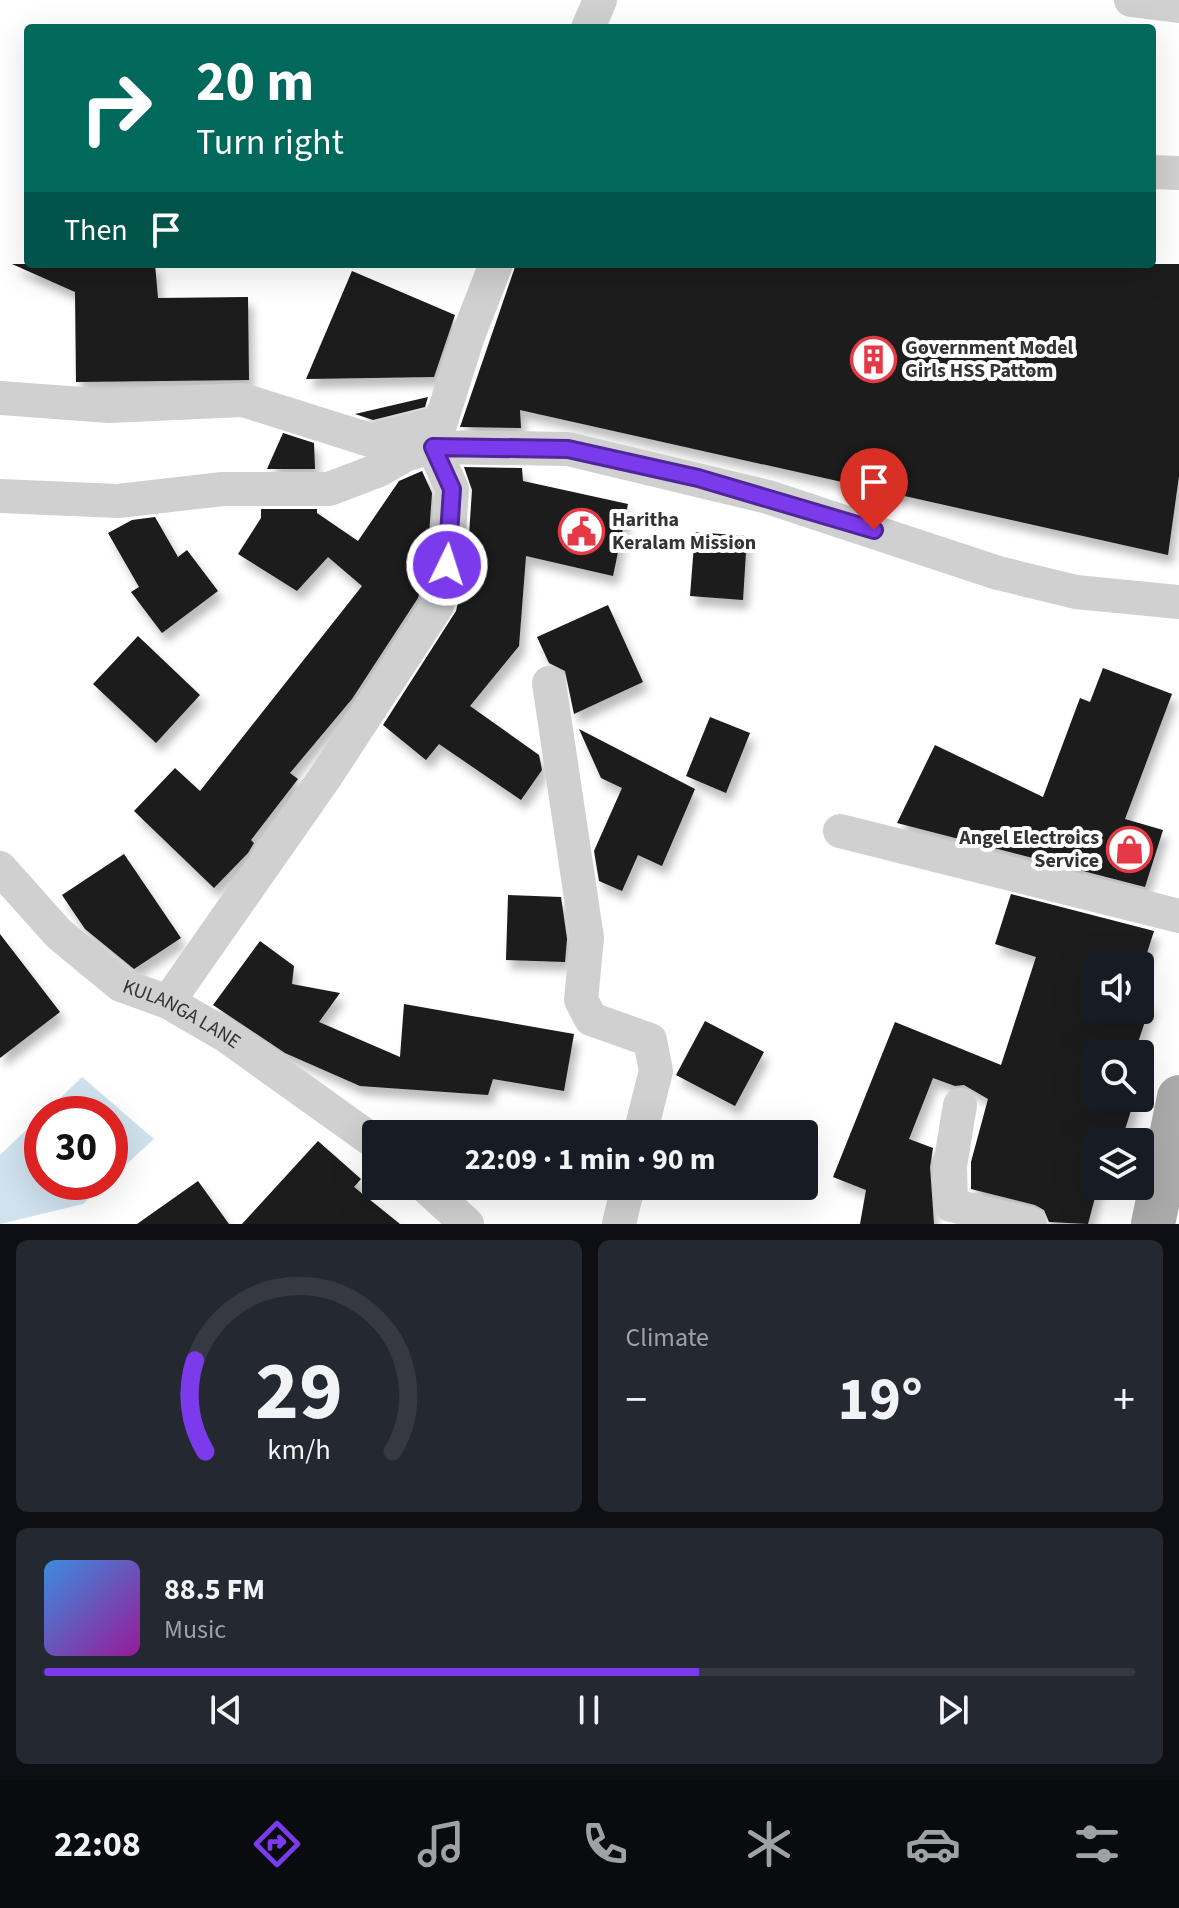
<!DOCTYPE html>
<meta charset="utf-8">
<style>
:root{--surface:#171b24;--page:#242831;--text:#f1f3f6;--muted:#9ea1a6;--line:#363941;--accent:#7c3aed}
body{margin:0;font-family:"Source Sans 3",sans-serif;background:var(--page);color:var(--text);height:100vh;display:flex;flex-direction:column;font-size:30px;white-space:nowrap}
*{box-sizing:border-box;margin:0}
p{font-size:26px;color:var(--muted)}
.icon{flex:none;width:44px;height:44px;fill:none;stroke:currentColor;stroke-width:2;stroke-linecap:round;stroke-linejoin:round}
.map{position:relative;height:1224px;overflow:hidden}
.drawer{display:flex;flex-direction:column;gap:16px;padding:16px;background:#0d0f14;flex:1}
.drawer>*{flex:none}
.top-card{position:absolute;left:24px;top:24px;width:1132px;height:244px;border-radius:8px;box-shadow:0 8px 32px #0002;background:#00695c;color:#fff;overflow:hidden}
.controls{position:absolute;left:1082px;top:952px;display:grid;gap:16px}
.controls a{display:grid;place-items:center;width:72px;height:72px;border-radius:8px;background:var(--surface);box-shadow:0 8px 32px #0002;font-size:40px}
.speed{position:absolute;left:24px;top:1096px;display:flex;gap:16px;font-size:40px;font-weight:700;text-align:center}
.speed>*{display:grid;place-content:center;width:104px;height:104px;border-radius:50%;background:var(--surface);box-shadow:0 8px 32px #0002;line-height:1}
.speed .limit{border:12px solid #d22;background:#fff;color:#111}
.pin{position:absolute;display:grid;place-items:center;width:68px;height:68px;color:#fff;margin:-82px -34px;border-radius:50% 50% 50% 0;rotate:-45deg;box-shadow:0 0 8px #0007}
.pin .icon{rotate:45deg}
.me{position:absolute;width:88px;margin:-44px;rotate:4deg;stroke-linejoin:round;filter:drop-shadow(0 0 6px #0008)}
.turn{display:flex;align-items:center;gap:28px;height:168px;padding:0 40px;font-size:36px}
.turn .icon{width:104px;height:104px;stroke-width:2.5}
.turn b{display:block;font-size:56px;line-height:68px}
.then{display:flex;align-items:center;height:76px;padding:0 40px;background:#0003;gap:16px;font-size:30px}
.big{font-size:60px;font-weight:700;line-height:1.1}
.drawer .card{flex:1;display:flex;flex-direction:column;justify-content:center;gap:12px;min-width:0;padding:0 28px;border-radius:12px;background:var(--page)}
.drawer .dial{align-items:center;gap:0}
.dial svg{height:208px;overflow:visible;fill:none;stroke:var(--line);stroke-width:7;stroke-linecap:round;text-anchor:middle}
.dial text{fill:var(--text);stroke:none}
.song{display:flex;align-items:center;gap:24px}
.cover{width:96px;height:96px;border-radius:12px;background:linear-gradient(135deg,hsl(210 70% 55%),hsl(300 70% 35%))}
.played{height:8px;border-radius:4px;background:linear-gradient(90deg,var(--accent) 60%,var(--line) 60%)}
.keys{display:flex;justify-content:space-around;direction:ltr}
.heat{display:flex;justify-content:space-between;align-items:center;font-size:44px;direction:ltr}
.drawer .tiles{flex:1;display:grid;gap:16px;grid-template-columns:1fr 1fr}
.card:last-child{grid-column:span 2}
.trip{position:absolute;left:362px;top:1120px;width:456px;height:80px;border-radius:8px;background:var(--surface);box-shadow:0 8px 32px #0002;font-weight:700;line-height:80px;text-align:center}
.tabs{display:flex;height:128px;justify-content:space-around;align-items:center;background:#090b0e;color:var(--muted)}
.tabs .icon{width:56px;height:56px}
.tabs .selected{color:var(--accent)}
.tabs b{font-size:36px;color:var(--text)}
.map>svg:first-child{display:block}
</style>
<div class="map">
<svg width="1179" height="1224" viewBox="0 0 1179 1224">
<defs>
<filter id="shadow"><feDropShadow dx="5" dy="9" stdDeviation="4" flood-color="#0004"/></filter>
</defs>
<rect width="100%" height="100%" fill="#fff"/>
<g fill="#cfe2ee">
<path d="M82,1077L154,1139L110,1179V1114H44Z"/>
<path d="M42,1115V1182H107L83,1204L0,1224V1155Z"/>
</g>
<g fill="#1a1a1a" filter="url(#shadow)">
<path d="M12,264H155L158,298L248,297L249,380L76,382L75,292Z"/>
<path d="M516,264H1179V476L1168,555L520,410L521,428L460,427Z"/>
<path d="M352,271L455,315L434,377L306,379Z"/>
<path d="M428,397L425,407L373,420L355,414Z"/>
<path d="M283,433L314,443L315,469H267Z"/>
<path d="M464,467L522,468L523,481L628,504L613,576L526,556L519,646L470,706L539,755L542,770L521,800L439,744L426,760L383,725L456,611L467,566L472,490Z"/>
<path d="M422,471L432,493L427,562L418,598L352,699L290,773L298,779L251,840L254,843L248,853L214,888L134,811L175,768L200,791L362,586L328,557L297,591L238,554L261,518V509H317V513L358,541L399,481Z"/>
<path d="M155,517L178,557L187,550L218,591L162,633L131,592L139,587L108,533L132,520Z"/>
<path d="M695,532L747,536L743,600L690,596Z"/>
<path d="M608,605L643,682L574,714L565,671L549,663L537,637Z"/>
<path d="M138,636L200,695L156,743L93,684Z"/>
<path d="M1103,668L1172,694L1125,819L1163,830L1145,887L897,823L935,745L1043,797L1080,698L1090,702Z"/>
<path d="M710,717L750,733L726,793L686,776Z"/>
<path d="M579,729L695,789L662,866L638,855L622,891L599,881L594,851L622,788L601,778Z"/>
<path d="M124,854L181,938L134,969L85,929L62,895Z"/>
<path d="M1011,894L1154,931L1140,975V966H1096V1010H1140V1001L1151,1004L1134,1054H1096V1098H1135L1121,1142H1096L1098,1186L1088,1224L1049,1222L1044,1210L1035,1205L971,1189V1162L988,1099L964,1085L955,1086L933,1078L909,1139L933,1148L930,1167L934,1224H860L866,1190L833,1177L895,1022L1001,1065L1036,957L995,944Z"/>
<path d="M508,895L561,897L567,939L565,962L506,960Z"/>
<path d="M0,934L60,1012L0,1058Z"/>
<path d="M260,941L294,966L292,984L340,993L319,1022L400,1057L404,1004L574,1034L564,1091L493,1079L488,1095L360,1086L285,1053L213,1005Z"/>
<path d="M705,1021L764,1052L735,1106L676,1075Z"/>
<path d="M318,1141L361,1179L354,1187L400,1224H242Z"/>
<path d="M198,1181L229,1224H137Z"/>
</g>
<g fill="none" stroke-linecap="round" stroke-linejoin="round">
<g stroke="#d0d0d0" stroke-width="34">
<path d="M1131,0L1179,6"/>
<path d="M588,28L600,0"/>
<path d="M1152,172L1179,173"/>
<path d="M496,264L468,336L433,447L568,449L768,497L998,573L1076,592L1179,602"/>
<path d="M0,398L109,406L243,400L373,441L429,426"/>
<path d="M0,496L118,501L223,489H329L379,470L405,455L433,447L452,489L447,565L437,606L326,776L168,1002"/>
<path d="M549,683L587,938L581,1000L591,1019L650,1040L656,1071L640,1134"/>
<path d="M840,831L1179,916"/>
<path id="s1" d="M0,868L59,934L121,985L168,1002L225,1035L376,1143"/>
<path d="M960,1105L950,1166L951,1205L1030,1224"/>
<path d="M425,1186L467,1224"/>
<path d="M619,1224L628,1186"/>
</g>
<path stroke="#ababab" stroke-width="44" d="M1153,1224L1179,1097"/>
</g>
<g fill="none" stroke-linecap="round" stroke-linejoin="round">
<defs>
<path id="route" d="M447,565L452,489L433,447L568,449L698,478L874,530"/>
</defs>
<use href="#route" stroke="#51269a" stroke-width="20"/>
<use href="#route" stroke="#7c3aed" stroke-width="14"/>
</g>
<defs>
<symbol id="building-ring" viewBox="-11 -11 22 22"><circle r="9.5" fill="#fff" stroke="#e63946" stroke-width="1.5"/><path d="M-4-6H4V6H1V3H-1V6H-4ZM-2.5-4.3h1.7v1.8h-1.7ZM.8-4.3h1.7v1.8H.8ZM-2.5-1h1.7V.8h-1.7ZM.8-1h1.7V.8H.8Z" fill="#e63946"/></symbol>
<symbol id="civic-ring" viewBox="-11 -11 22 22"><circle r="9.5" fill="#fff" stroke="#e63946" stroke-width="1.5"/><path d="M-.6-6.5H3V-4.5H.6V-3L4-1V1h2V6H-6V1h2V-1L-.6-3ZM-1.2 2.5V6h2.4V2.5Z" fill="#e63946"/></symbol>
<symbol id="shop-ring" viewBox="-11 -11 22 22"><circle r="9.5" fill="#fff" stroke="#e63946" stroke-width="1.5"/><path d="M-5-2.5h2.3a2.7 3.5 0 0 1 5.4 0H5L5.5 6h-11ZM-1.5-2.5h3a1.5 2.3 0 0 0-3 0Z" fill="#e63946"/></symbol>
</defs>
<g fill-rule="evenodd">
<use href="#building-ring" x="848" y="334" width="51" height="51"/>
<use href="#civic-ring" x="556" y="506" width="51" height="51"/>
<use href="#shop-ring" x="1104" y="824" width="51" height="51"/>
</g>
<g text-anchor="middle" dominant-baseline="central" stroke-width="8" stroke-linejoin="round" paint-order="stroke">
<g font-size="20" font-weight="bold" fill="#333" stroke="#fff" text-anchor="start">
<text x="905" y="348">Government Model<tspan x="905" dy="23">Girls HSS Pattom</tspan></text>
<text x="612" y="520">Haritha<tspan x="612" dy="23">Keralam Mission</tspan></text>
<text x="1099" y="838" text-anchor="end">Angel Electroics<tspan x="1099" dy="23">Service</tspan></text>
</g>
<g font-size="20" fill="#333" stroke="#fff">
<text stroke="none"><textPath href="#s1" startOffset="236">KULANGA LANE</textPath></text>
</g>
</g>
</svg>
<div class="controls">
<a><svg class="icon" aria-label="sound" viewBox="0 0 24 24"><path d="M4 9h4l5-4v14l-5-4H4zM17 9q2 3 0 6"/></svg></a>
<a><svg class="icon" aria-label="search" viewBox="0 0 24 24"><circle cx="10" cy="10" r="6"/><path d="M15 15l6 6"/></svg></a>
<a><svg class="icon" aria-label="layers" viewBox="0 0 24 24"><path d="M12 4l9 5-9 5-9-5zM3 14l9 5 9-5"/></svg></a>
</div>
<div class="speed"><div class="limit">30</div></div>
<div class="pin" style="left:874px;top:530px;background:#d93025"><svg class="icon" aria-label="arrive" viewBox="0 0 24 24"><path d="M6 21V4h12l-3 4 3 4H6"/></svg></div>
<svg class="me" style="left:447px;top:565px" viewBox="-20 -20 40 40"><circle r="17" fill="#7c3aed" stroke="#fff" stroke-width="3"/><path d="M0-11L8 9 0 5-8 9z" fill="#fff"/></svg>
<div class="trip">22:09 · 1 min · 90 m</div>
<div class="top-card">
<div class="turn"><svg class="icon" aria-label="right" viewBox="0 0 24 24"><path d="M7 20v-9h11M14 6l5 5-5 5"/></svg><div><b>20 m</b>Turn right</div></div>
<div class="then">Then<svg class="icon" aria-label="arrive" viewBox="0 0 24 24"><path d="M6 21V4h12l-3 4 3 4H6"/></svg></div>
</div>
</div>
<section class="drawer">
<div class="tiles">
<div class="card dial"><svg viewBox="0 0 100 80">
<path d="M14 69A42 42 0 1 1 86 69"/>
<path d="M14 69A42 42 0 0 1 10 34" stroke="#7c3aed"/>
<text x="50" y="56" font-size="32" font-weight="700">29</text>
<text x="50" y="72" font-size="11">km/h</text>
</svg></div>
<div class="card"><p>Climate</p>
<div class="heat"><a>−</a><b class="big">19°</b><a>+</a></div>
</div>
<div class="card">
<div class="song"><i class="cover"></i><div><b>88.5 FM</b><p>Music</p></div></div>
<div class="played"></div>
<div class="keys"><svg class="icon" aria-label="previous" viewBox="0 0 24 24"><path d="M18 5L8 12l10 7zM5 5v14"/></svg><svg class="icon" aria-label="pause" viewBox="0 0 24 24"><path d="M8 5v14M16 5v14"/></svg><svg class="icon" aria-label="next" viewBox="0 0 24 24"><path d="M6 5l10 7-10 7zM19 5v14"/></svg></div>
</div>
</div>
</section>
<nav class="tabs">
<b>22:08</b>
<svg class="icon selected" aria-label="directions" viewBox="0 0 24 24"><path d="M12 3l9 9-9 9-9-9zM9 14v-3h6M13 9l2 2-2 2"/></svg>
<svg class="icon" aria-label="music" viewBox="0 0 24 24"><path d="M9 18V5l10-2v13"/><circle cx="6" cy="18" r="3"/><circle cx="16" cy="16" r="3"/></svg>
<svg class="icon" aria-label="phone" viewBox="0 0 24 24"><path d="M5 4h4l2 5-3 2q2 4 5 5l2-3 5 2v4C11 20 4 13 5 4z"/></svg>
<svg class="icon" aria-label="climate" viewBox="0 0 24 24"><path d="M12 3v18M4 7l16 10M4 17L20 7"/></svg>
<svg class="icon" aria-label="car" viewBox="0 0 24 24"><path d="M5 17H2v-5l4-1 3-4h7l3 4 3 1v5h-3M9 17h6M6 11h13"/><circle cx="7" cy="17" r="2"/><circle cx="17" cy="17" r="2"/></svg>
<svg class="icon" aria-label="filters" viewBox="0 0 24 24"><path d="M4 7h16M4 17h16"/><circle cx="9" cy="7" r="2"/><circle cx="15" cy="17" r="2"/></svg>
</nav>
